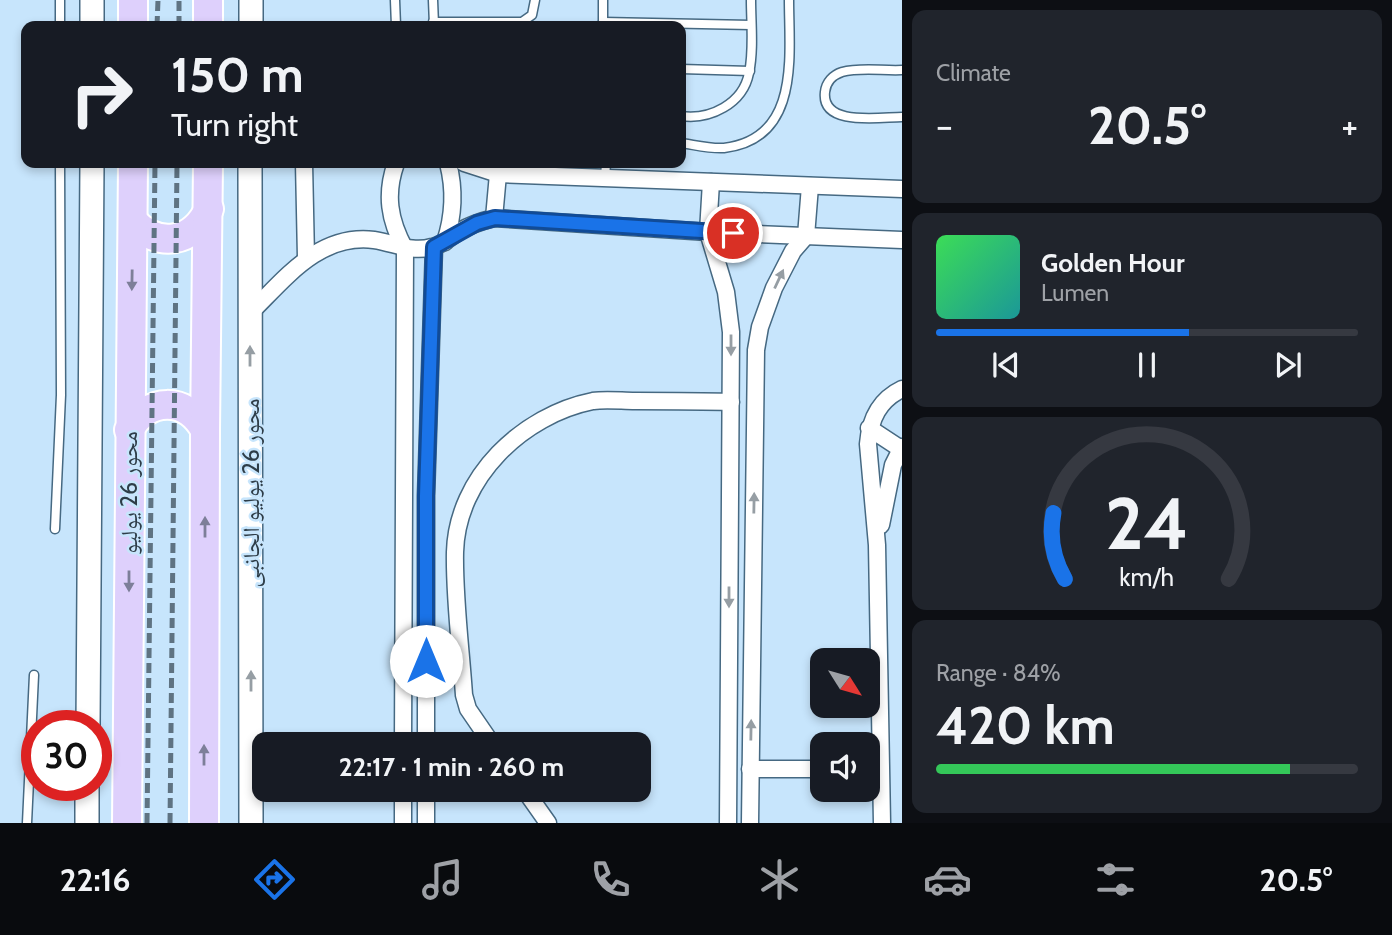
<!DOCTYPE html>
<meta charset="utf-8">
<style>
:root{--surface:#171b24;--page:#20242c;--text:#f1f3f6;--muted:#9ea1a6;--line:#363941;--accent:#1a73e8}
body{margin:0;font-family:Cabin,"Noto Naskh Arabic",sans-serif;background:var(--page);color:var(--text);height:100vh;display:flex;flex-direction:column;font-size:26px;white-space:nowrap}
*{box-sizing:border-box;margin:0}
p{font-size:23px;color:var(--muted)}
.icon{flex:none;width:38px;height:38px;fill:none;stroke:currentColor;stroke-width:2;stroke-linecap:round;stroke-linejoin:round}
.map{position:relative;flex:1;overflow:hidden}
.drawer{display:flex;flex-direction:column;gap:10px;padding:10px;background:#0d0f14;width:490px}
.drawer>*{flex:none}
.banner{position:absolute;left:21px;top:21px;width:665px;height:147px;border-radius:14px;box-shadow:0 4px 10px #0003;background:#171b24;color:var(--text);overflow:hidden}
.needle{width:46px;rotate:127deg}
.controls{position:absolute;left:810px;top:648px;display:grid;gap:14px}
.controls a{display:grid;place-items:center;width:70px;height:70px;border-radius:14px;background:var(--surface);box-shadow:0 4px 10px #0003;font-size:35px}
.speed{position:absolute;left:21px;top:710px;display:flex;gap:14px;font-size:35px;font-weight:700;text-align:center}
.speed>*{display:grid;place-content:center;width:91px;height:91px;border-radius:50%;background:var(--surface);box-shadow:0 4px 10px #0003;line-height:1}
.speed .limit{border:10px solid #d22;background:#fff;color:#111}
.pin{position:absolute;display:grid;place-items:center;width:60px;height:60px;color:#fff;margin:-30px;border:4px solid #fff;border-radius:50%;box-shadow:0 2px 7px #0007}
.me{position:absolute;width:77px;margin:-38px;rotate:0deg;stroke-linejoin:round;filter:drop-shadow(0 0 5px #0008)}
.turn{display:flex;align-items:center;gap:24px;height:147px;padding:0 35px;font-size:32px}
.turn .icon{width:91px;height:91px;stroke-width:2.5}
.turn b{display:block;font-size:49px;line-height:60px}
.big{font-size:52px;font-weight:700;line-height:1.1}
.drawer .card{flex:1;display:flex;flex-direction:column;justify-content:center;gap:10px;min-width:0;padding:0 24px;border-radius:14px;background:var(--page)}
.drawer .dial{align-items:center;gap:0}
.dial svg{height:182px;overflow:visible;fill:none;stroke:var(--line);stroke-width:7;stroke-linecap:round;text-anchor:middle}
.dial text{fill:var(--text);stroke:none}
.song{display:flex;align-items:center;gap:21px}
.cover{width:84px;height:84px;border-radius:10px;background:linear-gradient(135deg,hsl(130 70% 55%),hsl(180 70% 35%))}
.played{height:7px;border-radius:4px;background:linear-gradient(90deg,var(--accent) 60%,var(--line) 60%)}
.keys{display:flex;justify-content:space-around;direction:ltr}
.heat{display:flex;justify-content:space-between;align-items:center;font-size:38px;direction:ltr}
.charge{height:10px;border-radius:5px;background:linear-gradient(90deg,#34c759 84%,var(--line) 0)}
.trip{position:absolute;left:252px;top:732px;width:399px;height:70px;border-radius:14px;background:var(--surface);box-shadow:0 4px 10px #0003;font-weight:700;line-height:70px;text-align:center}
.tabs{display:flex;height:112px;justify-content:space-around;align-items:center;background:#090b0e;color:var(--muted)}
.tabs .icon{width:49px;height:49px}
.tabs .selected{color:var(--accent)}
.tabs b{font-size:32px;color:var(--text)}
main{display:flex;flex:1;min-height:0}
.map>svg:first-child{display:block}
</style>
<main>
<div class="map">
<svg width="902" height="823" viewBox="0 0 902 823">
<rect width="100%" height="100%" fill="#c7e5fc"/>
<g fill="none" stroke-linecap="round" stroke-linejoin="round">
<defs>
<g id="service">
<path d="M60,0V26"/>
<path d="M395,0L396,26"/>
<path d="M433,0L434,25"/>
<path d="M433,22H522L532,15L535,0"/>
<path d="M603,22L751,25"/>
<path d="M603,26V0"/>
<path d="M681,69L750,71"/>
<path d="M902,70C883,71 860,67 842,72C833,75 826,82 825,92C821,127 880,117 902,117"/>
<path d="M681,116C710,120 743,104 749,73C754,50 751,23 751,0"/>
<path d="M681,143C695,145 710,149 724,148C801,139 789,55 789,0"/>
<path d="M605,178L606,163"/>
<path d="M55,529L61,395L60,163"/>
<path d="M27,823L34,675"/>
</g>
<g id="minor">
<path d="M304,163L306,258"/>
<path d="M396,163C385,194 389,220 405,249L403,744"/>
<path d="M464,163L498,174L902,189"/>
<path d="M711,182L708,232L726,292L731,332L728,823"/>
<path d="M494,218L498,174"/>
<path d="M445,242C454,215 455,190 448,163"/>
<path d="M250,313C285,279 319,233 374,240C395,243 411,253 432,247C443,245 450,237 460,231C470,225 482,221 494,218L708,232L902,240"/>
<path d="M869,428L901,449"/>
<path d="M881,525L893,465L902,447"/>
<path d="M426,744V496L434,247"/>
<path d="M492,744L468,709L464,695C461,650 454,597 455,552C457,477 523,415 593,401C606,399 622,401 635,401C667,401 699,401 731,402"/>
<path d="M750,769H822"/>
<path d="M524,789L548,823"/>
<path d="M403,823V789"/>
<path d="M426,823V789"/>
<path d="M750,823L756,350L760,327L774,288L793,251L806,236L810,186"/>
<path d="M882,823L877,545L868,444C870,419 879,400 902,389"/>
</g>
<g id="secondary">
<path d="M92,26V0"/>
<path d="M251,26V0"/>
<path d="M250,163L251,823"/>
<path d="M88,726L92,163"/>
<path d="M87,823V786"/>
</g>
<g id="trunk">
<path d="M208,0V26"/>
<path d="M133,26V0"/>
<path d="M133,221C158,249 193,243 209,209"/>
<path d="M129,430C148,397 186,396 205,430"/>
<path d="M127,823L133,163"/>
<path d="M204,823L205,430L208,163"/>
</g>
</defs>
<use href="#service" stroke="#466982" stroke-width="11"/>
<use href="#minor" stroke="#466982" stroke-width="19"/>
<use href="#secondary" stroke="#466982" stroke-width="26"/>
<use href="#trunk" stroke="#fff" stroke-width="32"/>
<use href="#service" stroke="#fff" stroke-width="8"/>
<use href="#minor" stroke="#fff" stroke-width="16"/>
<use href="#secondary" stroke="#fff" stroke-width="23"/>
<use href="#trunk" stroke="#ded0fc" stroke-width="28"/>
<g stroke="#5f7382" stroke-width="5" stroke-dasharray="10 5" stroke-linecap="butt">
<path d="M157,26L158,0"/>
<path d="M179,26V0"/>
<path d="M147,823L155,163"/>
<path d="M170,823L177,163"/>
</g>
</g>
<defs><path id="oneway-solid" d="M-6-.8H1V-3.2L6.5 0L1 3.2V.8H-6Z" transform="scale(1.75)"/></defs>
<g fill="#969ea4">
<use href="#oneway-solid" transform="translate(779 279) rotate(-65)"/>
<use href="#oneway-solid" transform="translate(731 345) rotate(90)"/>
<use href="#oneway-solid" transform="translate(250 356) rotate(-90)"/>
<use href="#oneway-solid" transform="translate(754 503) rotate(-89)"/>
<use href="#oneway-solid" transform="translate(729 597) rotate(90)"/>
<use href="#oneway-solid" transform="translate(251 681) rotate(-90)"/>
<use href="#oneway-solid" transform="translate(751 730) rotate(-89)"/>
</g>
<g fill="#7d7f99">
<use href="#oneway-solid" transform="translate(132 280) rotate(91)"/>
<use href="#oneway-solid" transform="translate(205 527) rotate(-90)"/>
<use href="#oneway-solid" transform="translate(129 581) rotate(90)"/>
<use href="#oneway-solid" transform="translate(204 755) rotate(-90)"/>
</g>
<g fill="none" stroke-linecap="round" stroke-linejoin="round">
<defs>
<path id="route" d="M426,661V496L434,247L477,223L495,218L733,233"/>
</defs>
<use href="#route" stroke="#114b97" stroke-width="18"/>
<use href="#route" stroke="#1a73e8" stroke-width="12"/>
</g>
<g text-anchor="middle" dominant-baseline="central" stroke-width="5" stroke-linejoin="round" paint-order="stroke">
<g font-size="23" fill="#2e3d48" stroke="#c7e5fc">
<text transform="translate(129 493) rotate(-90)">محور 26 يوليو</text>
<text transform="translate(251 493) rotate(-90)">محور 26 يوليو الجانبى</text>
</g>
</g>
</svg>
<div class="controls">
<a><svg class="needle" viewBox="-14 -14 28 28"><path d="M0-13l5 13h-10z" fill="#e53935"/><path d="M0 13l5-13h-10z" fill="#9ea1a6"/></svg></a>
<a><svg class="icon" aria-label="sound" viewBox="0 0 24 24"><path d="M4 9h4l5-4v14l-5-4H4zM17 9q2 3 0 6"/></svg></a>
</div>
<div class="speed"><div class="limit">30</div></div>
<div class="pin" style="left:733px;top:233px;background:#d93025"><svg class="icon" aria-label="arrive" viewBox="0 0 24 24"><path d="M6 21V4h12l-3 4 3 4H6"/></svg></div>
<svg class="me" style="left:426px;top:661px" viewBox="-20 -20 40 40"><circle r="19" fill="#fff"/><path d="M0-13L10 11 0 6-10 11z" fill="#1a73e8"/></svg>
<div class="trip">22:17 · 1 min · 260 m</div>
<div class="banner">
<div class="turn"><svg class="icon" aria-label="right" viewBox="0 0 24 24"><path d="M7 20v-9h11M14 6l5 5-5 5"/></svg><div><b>150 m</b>Turn right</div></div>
</div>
</div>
<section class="drawer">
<div class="card"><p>Climate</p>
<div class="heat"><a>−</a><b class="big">20.5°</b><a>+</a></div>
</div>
<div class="card">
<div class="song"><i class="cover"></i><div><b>Golden Hour</b><p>Lumen</p></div></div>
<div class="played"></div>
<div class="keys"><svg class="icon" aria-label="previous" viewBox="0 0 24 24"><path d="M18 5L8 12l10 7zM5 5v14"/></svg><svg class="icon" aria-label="pause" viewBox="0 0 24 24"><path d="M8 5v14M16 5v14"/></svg><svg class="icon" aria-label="next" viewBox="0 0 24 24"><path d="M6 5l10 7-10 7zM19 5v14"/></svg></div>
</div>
<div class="card dial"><svg viewBox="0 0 100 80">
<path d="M14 69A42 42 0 1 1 86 69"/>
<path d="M14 69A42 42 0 0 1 9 40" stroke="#1a73e8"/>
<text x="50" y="56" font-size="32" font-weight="700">24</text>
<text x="50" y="72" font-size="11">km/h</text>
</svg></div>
<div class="card"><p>Range · 84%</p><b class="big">420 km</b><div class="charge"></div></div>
</section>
</main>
<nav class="tabs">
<b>22:16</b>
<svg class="icon selected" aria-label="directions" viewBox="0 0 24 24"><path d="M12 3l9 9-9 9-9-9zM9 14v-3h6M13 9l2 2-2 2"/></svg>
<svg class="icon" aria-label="music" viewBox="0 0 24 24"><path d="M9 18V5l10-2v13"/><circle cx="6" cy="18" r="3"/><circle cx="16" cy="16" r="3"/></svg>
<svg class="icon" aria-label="phone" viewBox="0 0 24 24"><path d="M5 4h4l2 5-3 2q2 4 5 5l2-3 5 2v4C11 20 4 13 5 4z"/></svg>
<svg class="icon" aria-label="climate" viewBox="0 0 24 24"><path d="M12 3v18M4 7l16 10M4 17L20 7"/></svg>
<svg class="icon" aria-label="car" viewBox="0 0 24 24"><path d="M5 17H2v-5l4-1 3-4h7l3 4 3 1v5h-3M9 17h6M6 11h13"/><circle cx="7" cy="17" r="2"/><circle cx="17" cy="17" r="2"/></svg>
<svg class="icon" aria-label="filters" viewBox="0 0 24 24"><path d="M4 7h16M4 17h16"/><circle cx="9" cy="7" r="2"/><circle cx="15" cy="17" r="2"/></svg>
<b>20.5°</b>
</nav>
